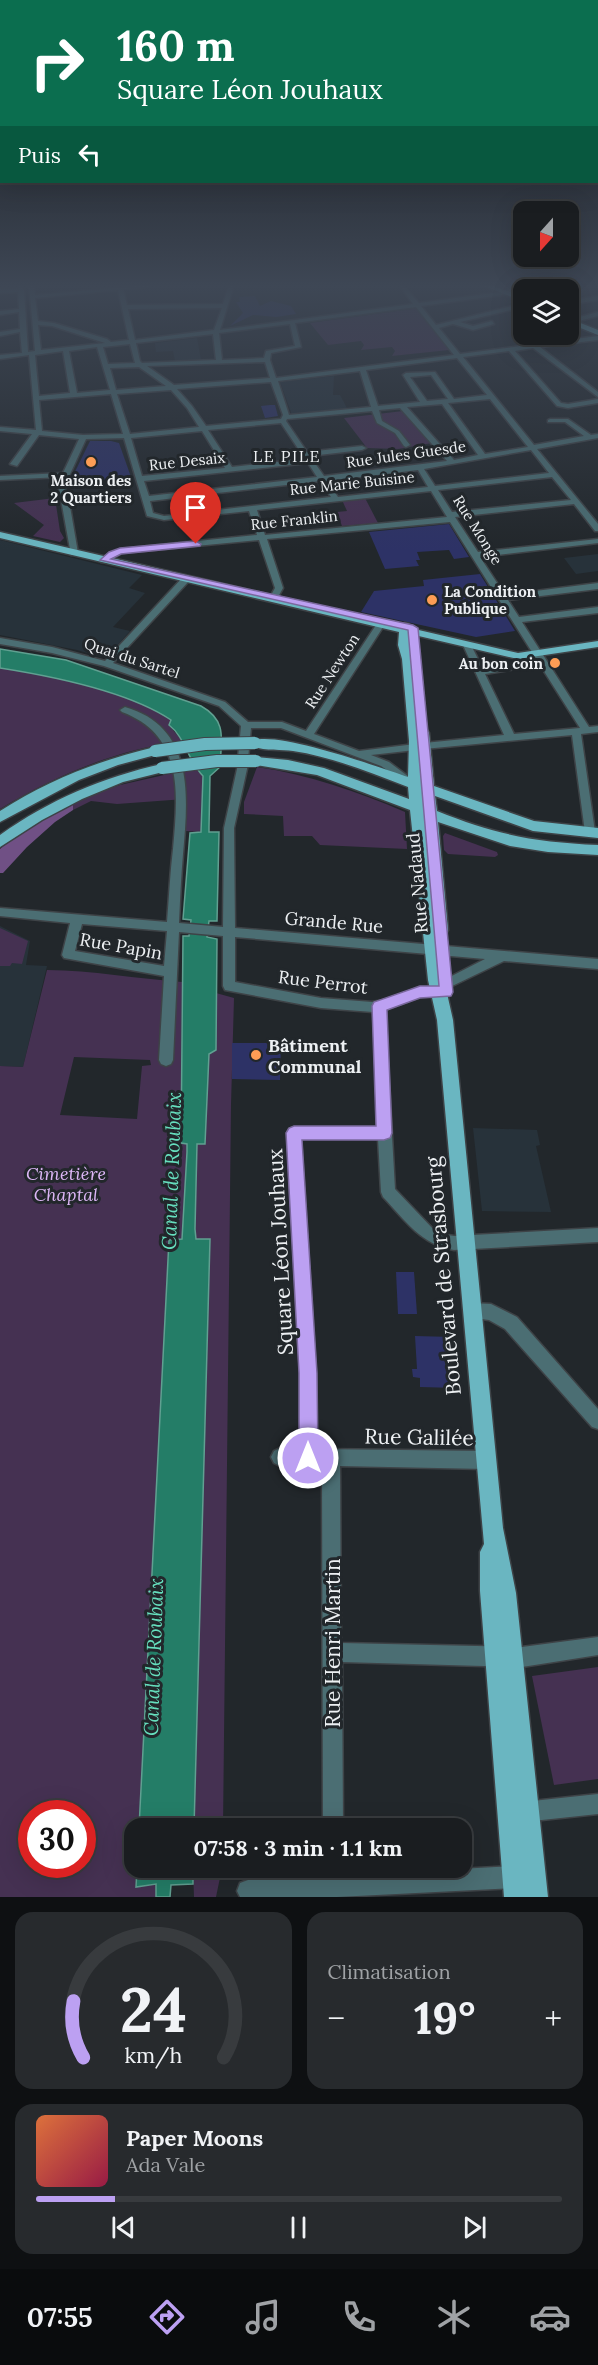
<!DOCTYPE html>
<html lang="fr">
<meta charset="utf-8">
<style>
:root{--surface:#1a1d20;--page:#272a2d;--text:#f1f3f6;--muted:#9fa2a5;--line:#383b3e;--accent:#bca0f2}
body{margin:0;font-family:Lora,serif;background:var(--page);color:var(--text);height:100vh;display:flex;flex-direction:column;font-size:22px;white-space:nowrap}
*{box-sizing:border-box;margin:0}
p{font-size:20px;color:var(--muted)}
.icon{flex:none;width:33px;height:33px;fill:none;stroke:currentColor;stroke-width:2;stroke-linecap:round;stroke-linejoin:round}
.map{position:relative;height:1897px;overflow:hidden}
.panel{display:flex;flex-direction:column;gap:15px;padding:15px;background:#0e1012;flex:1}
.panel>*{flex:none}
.guide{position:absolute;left:0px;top:0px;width:598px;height:183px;box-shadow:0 6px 24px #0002,0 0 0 2px var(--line);background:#0b6e4f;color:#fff;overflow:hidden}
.needle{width:39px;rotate:201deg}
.buttons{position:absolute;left:513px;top:201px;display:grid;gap:12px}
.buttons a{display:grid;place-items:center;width:66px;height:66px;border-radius:12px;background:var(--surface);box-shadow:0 6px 24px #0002,0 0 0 2px var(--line);font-size:30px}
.speed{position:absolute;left:18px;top:1800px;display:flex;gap:12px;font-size:30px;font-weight:700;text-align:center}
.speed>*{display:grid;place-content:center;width:78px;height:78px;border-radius:50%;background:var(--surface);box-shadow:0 6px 24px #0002,0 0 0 2px var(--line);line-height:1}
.speed .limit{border:9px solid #d22;background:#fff;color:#111}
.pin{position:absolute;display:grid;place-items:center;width:51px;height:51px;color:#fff;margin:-62px -26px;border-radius:50% 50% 50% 0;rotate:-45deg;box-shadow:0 0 6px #0007}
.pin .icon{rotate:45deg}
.me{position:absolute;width:66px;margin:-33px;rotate:0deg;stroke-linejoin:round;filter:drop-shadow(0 0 4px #0008)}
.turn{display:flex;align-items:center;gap:21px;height:126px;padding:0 18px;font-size:27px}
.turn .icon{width:78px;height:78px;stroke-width:2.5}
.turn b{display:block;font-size:42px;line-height:51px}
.then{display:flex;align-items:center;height:57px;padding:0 18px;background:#0003;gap:12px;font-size:22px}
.big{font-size:45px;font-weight:700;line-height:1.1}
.panel .card{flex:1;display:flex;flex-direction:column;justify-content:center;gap:9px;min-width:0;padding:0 21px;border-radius:18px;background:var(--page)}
.panel .dial{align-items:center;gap:0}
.dial svg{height:156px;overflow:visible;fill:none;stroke:var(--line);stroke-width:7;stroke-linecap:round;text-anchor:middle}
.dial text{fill:var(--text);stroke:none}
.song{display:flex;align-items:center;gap:18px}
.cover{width:72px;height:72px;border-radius:9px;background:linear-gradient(135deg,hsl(20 70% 55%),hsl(340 70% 35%))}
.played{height:6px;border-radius:3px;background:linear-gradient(90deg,var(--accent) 15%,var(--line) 15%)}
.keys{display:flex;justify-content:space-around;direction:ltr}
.heat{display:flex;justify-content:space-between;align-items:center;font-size:33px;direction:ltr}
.panel .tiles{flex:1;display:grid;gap:15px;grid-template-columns:1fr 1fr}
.card:last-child{grid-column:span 2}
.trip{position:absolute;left:124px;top:1818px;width:348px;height:60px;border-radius:18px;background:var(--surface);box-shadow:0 6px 24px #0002,0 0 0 2px var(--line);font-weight:700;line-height:60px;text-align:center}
.menu{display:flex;height:96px;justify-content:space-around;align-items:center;background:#0a0c0d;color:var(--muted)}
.menu .icon{width:42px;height:42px}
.menu .current{color:var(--accent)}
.menu b{font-size:27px;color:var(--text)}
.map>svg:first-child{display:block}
</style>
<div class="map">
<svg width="598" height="1897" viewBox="0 0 598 1897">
<rect width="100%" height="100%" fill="#22272b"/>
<g fill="#27323a">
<path d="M197,338L201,360L175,361L173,351L156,352L155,343Z"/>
<path d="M334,376L333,395H340L348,410L292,415L280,382Z"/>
<path d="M0,540L142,575L129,588L145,593L113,627L130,631L108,656L101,657L77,650L0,635Z"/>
<path d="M598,554V571L576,574L564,558Z"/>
<path d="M0,926L30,941L26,965L47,966L23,1067L0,1066Z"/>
<path d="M473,1128L537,1130L540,1145L536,1146L551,1212L482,1211Z"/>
</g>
<g fill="#453152" fill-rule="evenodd">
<path d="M412,309H416L449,350L392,356L395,351L392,347L361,350L364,345L361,341L328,345L310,323Z"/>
<path d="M403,411L432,443L398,449L367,448L344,418Z"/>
<path d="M55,498L60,531L64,538L60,542L33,536L44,525L14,503Z"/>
<path d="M365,498L378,523L342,526L337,512L347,511L342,500Z"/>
<path d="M0,668C51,676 129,692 172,720L169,725L182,741C116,750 56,775 0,809Z"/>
<path d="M257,767C310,775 356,791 405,812L407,849L320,845L312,836H284L283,816L244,814V802Z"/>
<path d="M195,768L203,776L201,832L186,831L185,799L117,804L91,801L73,810V801L120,785Z"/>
<path d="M445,833L497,852L498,855L495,857L448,854L444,850L443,836Z"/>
<path d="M0,928L28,941L22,964L12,963L10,966H0Z"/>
<path d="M47,970C92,970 137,979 182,982L181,1143L187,1144V1152L182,1239L169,1240L139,1828H135L136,1887L156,1884V1897H0V1066L23,1067ZM74,1057L150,1060L151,1065L142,1066L137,1119L60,1115ZM32,1814H82V1864H32Z"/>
<path d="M216,993L234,998L231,1105L223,1828H194L210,1239L196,1240L195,1229L197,1143H205L209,1054L216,1050Z"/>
<path d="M598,1667V1779L554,1785L532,1676Z"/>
<path d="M193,1868H222L216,1897H194Z"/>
</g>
<path fill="#705085" d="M73,801V810L55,822L27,847L3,873H0V849L17,834Z"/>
<g fill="#247d67" stroke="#60a091" stroke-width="1.5">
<path d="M0,649L66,660L201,706C228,721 221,740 220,767L210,776L209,827V832H219L217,921H209L207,937L217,939L216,1050L209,1054L205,1144H197L195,1229L196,1239H210L194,1828H139L169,1240L182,1239L187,1152V1144L181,1143L183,936H189L191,920L183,919L190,833L201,832L203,776C188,761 185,737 169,725L171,720C129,692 51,676 0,668Z"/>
<path d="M137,1868H193V1884L171,1885L170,1897H156V1884L136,1887Z"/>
</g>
<g fill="#2d3266">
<path d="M255,296L260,306L271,301L291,306L296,314L276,317L253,315L230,326L243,313L236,302H240L239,297Z"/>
<path d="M270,405H275L278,416L265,418L261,406Z"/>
<path d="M90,441H111L119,443L131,477L69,484Z"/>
<path d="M449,524L469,557L454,559L449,550L417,552L420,560H416L419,566L385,569L369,532Z"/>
<path d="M480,574L515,631L476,637L361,612L374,591L424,586L423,580Z"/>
<path d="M232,1043H281L280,1080L232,1079Z"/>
<path d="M396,1272H414L417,1314H398Z"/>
<path d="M415,1336L453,1337L457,1388L420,1387V1378L413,1377L412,1369H417Z"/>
</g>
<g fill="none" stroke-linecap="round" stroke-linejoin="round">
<defs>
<g id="minor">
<path d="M18,285H22L24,290L28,352L35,351L29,285H34L35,295L150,285L148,287L123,289L127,305L223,304L229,285H234L220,330L413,304L399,285H403L419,303L500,292C509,291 516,285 524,285L510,294L421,306L436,325L524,303V307L460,322L473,326L492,321L494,324L473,330L453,324L439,328L460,354L598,336V340L540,347L598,392V397L533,348L515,351L561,403L568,404L598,399V403L568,408L557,406L509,351L463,357L534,445L584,436L565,422H548V420L550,419H568L591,435L598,434V438L537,449L598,524V531H595L574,504L455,517L478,552L598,539V543L480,557L505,595L598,583V589L508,600L519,617L598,607V613L522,622L589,727L598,726V732L581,734L595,832L594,835H586L585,832L572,735L424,749L420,747L415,750L371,755L389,762L413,780L414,782L409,785L381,766L281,728H251L247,769L234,828L235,928L598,959V969L504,961L448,988L451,992L449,996L420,997L385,1010L395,1189L434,1230L442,1234L454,1236L598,1228V1242L454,1250C421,1245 405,1220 383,1197L381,1192L378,1139H301L316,1373V1449L486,1451L492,1454L495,1460L492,1466L486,1469L340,1466L341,1643L522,1647L598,1637V1655L522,1667L342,1662L343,1828H323L322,1466H280L274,1463L271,1457L274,1451L280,1448L300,1449V1373L287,1133L289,1129L294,1127H378L373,1012L321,1008L225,990L223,986V936L179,932L173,1060L171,1064L166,1066L161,1064L159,1060L164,976L64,958L62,955L70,923L0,916V908L167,922C169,898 170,873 173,849C178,794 184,735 122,712L120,710L125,707C195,727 188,797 183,854C181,877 180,900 179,923L223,927L224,828L237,769L241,726L219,706L104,666L52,653L0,644V638L52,647L105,661L183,577H189V581L113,663L225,702L248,722H282L306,731L378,622H384L385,624L314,734L359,751L415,744L419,746L424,743L504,735L463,645L467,642L470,643L483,669L537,660L450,522L267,539L283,588L277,599L274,600L270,597L275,588L259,540L122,553L107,562H101V558L120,549L257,535L249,511L164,520L147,516L124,438L86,439L66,483L78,553L71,555L58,483L61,477L0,480V476L63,473L79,439L39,435L17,466L10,464L32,434L0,431V427L36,430L29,355L0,359V355L22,353L20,332L0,336V332L20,329L19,312L0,315V311L19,309L18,292L0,293V289H18ZM118,290L129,340L111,342L107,339L54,323L38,321L35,298ZM416,307L454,355L276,378L270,360L271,353L301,347L295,323ZM222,308L214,330L135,340L128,309ZM290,324L295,346L266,351L264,358L222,360L219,333ZM38,325L52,326L105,343L41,350ZM213,334L216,360L142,363L140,361L136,343ZM130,344L135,363L108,364L103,347ZM97,347L110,390L77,393L69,351ZM63,351L70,393L39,396L35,355ZM457,358L487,395L454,399L435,372L406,373L403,375L420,402L378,406L366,370ZM265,362L270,378L174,385L147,366ZM139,367L166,386L116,390L110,368ZM360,371L371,407L289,415L278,381ZM431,375L448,399L427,401L410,377ZM271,382L283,415L281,419L206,426L192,406L177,389ZM171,390L187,408L199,427L130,434L117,394ZM111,394L123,434L83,435L42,431L39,400ZM490,399L528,447L485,454L448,403ZM442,404L478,455L454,460L407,407ZM400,408L447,461L324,476L310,456L362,450L366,448L362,446L307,452L286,421L287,419L372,411L377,423L395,433L404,446L406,447L410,445L399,431L382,421L379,410ZM281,423L305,459L232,467L208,430ZM202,431L225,468L142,476L131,438ZM531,450L549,473L435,486L424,469ZM308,463L317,477L149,496L144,481ZM418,470L428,487L338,497L327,481ZM552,477L571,500L452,512L438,490ZM320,481L331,497L164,516L153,513L150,501ZM431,491L447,517L265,535L257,510ZM540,665L580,728L514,734L485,674ZM82,924L167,931L164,966L75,951ZM235,937L485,959L442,981L440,984L441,987H419L390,999L372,1002L321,998L235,982Z"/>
<path d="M598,296V300L568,305V301Z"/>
<path d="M598,312V316L571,323L568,322L569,320Z"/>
<path d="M472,1303L491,1304L517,1317L598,1409V1429L592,1427L505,1329L489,1320L466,1317L464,1311L466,1305Z"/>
<path d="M598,1794V1814L523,1822L516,1819L513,1812L516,1805L523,1802Z"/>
<path d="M516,1866L523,1870L527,1877L523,1884L516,1888L337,1897H240L237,1891L240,1883L248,1880L322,1876L323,1868H343L344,1875Z"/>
</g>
<g id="major">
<path d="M482,285H490L524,297V302Z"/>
<path d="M568,318L598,330V335L568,323Z"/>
<path d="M0,532L400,625L405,623L409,624L410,628L518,653L598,641V647L518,659L410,634L420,730H427L429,733L434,786L534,821L598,828V838L533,831L435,796L437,811C496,835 535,842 598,845V855L548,852L510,846L438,822L448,930L446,934L438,935L444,980L453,1020L503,1528L516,1593L548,1897H504L480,1591V1552L484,1544L437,1020L428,980L410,810L317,775L256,765L250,761L256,757L288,760L324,768L409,799L408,787C371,773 333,757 293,751C281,749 257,752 249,743C266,726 384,769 408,777L409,741L402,659L398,645L399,632L0,538Z"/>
<path d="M155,747L161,751L159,754L118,765L79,780L0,822V811C48,780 100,760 155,747Z"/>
<path d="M162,764L167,765L168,768L167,771L123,782L82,799L42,820L0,847V835C49,800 103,777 162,764Z"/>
</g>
</defs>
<use href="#minor" stroke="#3e4347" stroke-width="3"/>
<use href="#major" stroke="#3e4347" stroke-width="3"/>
<use href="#minor" fill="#4b6e73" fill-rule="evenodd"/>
<use href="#major" fill="#6ab6c1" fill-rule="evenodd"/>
<defs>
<g id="major-bridge">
<path d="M155,751L205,744L255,743"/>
<path d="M162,768L217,761H256"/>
</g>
</defs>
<use href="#major-bridge" stroke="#3e4347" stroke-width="14" stroke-linecap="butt"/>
<use href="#major-bridge" stroke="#6ab6c1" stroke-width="12"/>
</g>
<linearGradient id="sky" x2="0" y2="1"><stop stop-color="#131518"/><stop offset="0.52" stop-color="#3e4755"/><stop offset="1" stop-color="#3e4755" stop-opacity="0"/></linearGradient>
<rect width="598" height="550" fill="url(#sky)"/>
<path fill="#bca0f2" stroke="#7a689d" stroke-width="1.5" d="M196,541L201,544L200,546L121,554L111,559L413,625L418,628L453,992L451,996L420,998L387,1010L392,1133L390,1138L384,1140H302L317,1373L318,1458L315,1465L308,1468L302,1465L299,1458V1373L286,1133L289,1128L294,1126H376L372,1006L374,1002L420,986H439L408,630L100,560L109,552L120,548Z"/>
<g fill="#fd9d55" stroke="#22272b" stroke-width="2">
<circle cx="91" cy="462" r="6"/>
<circle cx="432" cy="600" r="6"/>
<circle cx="555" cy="663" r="6"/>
<circle cx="256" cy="1055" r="6"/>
</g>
<g text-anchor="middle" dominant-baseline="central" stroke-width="6" stroke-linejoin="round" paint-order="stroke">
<g font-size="15" fill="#edf0f3" stroke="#22272b">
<text transform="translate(406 454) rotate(-8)">Rue Jules Guesde</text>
<text transform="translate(187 461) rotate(-6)">Rue Desaix</text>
<text transform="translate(352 483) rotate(-6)">Rue Marie Buisine</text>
<text transform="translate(294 520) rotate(-6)">Rue Franklin</text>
<text transform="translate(478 530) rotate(58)">Rue Monge</text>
<text transform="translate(132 658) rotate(18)">Quai du Sartel</text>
<text transform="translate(332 671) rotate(-57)">Rue Newton</text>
</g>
<g font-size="15" font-weight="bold" fill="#edf0f3" stroke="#22272b">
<text x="91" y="480">Maison des<tspan x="91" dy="17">2 Quartiers</tspan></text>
<text x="444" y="591" text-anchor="start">La Condition<tspan x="444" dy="17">Publique</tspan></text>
<text x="543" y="663" text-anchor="end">Au bon coin</text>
</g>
<g font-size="16" letter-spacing="1.5" fill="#edf0f3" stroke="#22272b">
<text x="287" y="456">LE PILE</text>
</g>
<g font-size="18" fill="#edf0f3" stroke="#22272b">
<text transform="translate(417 883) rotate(-95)">Rue Nadaud</text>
<text transform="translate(334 922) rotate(5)">Grande Rue</text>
<text transform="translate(121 946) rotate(10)">Rue Papin</text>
<text transform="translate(323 982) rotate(7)">Rue Perrot</text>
</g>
<g font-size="18" font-weight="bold" fill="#edf0f3" stroke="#22272b" text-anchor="start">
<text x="268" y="1045">Bâtiment<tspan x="268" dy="21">Communal</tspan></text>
</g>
<g font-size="18" font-style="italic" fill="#dcb6f6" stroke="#22272b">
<text x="66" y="1173">Cimetière<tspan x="66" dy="21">Chaptal</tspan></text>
</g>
<g font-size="20" font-style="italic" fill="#66dfbe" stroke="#22272b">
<text transform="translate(171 1171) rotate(-88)">Canal de Roubaix</text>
<text transform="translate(153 1657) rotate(-88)">Canal de Roubaix</text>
</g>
<g font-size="21" fill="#edf0f3" stroke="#22272b">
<text transform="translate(280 1252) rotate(-93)">Square Léon Jouhaux</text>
<text transform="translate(443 1276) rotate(-95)">Boulevard de Strasbourg</text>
<text transform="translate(419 1437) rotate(1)">Rue Galilée</text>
<text transform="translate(332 1643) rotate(-90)">Rue Henri Martin</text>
</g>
</g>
</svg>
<div class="buttons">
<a><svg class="needle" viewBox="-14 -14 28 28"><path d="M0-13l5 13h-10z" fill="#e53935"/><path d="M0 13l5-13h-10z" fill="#9fa2a5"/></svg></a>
<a><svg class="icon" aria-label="layers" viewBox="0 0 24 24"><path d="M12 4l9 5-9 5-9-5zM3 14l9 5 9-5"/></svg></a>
</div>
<div class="speed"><div class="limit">30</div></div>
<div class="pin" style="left:196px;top:544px;background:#d93025"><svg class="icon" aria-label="arrive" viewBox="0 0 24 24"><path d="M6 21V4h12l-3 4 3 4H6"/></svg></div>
<svg class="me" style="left:308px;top:1458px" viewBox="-20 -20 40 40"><circle r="17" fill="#bca0f2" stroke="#fff" stroke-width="3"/><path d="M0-11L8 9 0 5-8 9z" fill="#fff"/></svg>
<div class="trip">07:58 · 3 min · 1.1 km</div>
<div class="guide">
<div class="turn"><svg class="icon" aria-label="right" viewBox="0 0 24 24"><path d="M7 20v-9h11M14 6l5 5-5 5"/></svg><div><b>160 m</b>Square Léon Jouhaux</div></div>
<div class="then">Puis<svg class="icon" aria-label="left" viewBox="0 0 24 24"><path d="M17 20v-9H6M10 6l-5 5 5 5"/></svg></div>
</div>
</div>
<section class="panel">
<div class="tiles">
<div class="card dial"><svg viewBox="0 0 100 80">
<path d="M14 69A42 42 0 1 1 86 69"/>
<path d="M14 69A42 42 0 0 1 9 40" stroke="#bca0f2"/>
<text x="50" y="56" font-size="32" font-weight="700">24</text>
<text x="50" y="72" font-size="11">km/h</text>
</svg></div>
<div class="card"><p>Climatisation</p>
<div class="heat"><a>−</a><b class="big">19°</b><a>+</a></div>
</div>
<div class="card">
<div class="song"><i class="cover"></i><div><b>Paper Moons</b><p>Ada Vale</p></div></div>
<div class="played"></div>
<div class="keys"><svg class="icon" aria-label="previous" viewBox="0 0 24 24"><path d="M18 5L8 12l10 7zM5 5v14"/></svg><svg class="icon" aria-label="pause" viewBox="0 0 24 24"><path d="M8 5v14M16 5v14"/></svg><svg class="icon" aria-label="next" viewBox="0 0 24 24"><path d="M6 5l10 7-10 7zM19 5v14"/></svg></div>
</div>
</div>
</section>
<nav class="menu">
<b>07:55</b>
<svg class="icon current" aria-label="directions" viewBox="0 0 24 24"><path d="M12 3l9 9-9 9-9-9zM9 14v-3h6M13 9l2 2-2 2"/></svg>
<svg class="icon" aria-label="music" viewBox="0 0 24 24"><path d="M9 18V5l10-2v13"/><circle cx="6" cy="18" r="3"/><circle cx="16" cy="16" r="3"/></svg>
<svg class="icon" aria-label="phone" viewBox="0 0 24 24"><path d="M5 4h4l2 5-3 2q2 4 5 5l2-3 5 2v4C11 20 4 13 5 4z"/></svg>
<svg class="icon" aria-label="climate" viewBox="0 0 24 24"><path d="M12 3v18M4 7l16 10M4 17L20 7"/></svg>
<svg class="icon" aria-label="car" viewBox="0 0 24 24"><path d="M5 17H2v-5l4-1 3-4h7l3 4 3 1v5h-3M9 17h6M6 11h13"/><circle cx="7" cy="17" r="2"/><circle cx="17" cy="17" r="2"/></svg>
</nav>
